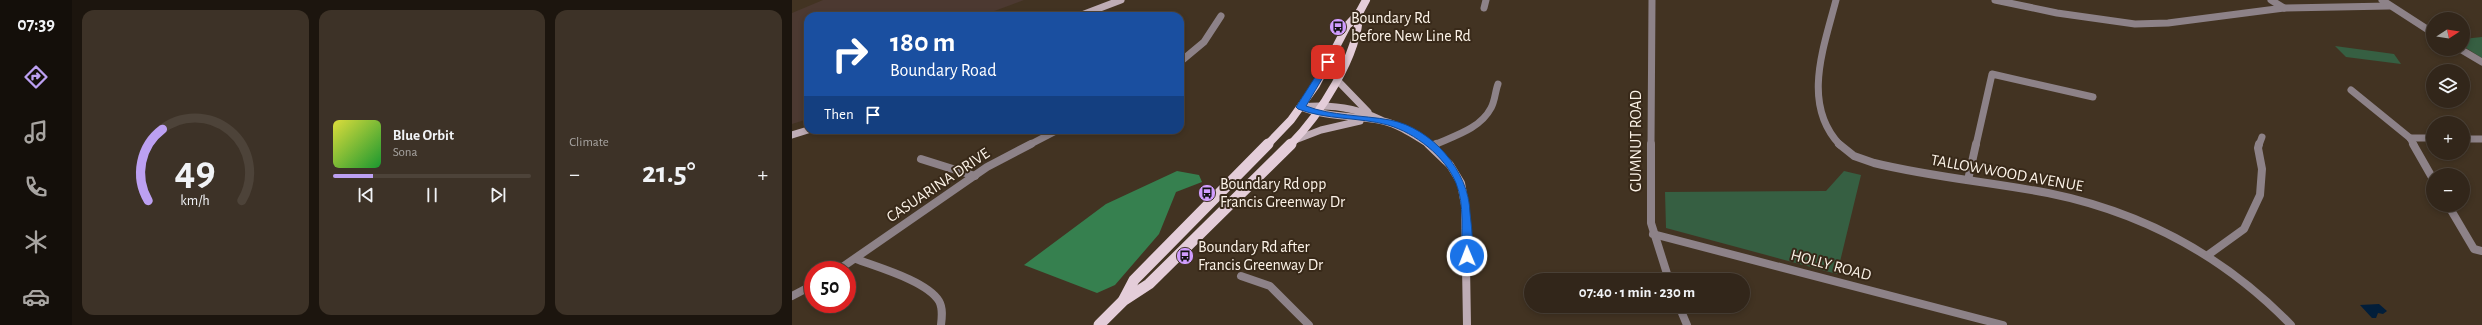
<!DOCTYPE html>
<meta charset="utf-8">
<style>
:root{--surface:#32261a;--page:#3d3227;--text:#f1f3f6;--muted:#a8a5a2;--line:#4d4339;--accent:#bca0f2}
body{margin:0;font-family:"Alegreya Sans",sans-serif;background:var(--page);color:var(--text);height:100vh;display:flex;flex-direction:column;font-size:15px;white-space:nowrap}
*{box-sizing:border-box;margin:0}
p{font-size:13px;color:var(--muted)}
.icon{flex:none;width:22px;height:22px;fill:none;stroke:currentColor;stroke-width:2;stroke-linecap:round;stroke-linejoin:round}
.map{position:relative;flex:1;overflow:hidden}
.sheet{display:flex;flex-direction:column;gap:10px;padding:10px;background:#1c150e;width:720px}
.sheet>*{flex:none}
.banner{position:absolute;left:12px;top:12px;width:380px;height:122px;border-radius:12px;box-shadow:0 2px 6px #0003,0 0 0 1px var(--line);background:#1a4fa0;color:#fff;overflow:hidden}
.needle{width:26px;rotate:78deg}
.fabs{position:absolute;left:1634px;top:12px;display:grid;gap:8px}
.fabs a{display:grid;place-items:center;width:44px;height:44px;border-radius:50%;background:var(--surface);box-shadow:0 2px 6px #0003,0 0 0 1px var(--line);font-size:20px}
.speed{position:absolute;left:12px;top:261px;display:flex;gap:8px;font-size:20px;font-weight:700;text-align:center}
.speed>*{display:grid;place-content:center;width:52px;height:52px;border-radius:50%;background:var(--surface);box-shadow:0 2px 6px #0003,0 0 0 1px var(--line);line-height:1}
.speed .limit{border:6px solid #d22;background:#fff;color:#111}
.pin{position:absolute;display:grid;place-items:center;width:34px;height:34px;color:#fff;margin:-17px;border-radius:8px;box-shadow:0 2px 6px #0006}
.me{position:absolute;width:44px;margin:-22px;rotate:359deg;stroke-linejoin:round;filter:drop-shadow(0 0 3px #0008)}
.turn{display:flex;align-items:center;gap:14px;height:84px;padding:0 20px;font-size:18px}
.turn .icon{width:52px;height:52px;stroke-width:2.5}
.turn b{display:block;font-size:28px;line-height:34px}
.then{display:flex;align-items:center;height:38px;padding:0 20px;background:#0003;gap:8px;font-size:15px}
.big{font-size:30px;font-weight:700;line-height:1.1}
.sheet .tile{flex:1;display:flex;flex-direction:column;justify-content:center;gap:6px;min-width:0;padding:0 14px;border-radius:12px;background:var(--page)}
.sheet .dial{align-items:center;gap:0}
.dial svg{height:104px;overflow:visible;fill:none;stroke:var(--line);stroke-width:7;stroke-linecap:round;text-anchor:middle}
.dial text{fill:var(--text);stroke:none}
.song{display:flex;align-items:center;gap:12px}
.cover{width:48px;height:48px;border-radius:6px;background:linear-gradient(135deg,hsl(60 70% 55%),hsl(130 70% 35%))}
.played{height:4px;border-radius:2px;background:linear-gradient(90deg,var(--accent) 20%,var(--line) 20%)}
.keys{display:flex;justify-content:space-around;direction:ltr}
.heat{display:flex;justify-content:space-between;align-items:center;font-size:22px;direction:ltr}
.sheet .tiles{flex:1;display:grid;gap:10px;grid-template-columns:repeat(3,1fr)}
.trip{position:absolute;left:732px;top:273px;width:226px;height:40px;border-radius:20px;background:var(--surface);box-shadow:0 2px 6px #0003,0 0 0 1px var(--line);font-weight:700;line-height:40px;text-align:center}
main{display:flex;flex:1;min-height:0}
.menu{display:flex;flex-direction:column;width:72px;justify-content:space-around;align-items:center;background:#140f0a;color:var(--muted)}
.menu .icon{width:28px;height:28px}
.menu .on{color:var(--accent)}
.menu b{font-size:18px;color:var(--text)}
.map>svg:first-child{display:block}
</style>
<main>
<nav class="menu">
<b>07:39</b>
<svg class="icon on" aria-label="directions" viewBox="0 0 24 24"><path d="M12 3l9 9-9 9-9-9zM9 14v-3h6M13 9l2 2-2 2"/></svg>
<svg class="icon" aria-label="music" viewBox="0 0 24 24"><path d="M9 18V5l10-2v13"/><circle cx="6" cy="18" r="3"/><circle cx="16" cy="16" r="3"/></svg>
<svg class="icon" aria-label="phone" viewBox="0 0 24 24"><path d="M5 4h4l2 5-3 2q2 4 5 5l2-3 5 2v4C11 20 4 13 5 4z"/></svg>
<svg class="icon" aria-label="climate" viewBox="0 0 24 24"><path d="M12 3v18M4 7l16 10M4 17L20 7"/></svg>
<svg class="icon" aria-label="car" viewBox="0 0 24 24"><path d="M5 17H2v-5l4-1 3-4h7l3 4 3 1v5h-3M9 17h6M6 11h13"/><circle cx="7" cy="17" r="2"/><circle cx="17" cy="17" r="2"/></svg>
</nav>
<section class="sheet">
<div class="tiles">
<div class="tile dial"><svg viewBox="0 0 100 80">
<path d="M14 69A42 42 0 1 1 86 69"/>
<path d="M14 69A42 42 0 0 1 25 14" stroke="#bca0f2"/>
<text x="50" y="56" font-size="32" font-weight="700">49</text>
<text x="50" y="72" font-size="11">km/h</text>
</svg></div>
<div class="tile">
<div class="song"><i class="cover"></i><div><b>Blue Orbit</b><p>Sona</p></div></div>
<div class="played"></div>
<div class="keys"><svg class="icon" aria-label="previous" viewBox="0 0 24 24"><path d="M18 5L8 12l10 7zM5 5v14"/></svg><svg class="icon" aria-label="pause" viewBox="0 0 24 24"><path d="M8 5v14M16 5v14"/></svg><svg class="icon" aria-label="next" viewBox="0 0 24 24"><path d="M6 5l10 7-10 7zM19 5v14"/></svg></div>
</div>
<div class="tile"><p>Climate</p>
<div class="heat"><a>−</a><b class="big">21.5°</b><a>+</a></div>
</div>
</div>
</section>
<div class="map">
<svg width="1690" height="325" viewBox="0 0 1690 325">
<rect width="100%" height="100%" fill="#423322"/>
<path fill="#4c3931" d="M31,0H232L189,16H16V119L0,124V13Z"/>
<g fill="#365f42">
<path d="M1690,37V58L1671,46V39Z"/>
<path d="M1543,46L1602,54L1609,64L1554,57Z"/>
<path d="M1052,171L1069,175L1045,274L874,228L873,192L1034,191Z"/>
</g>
<path fill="#36804f" d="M385,171L407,175L410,182L384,192L367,234L323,285L305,293L232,265L314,204Z"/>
<path fill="#021e3a" d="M1587,304L1595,311L1591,314L1586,313L1584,318H1580L1568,305Z"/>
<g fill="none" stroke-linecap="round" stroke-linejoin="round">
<g stroke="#8d8288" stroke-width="7">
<path d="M1044,0C1032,47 1009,104 1048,145"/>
<path d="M1203,0L1265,13L1343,24L1376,23L1492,8L1597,6"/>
<path d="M1479,0L1492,8"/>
<path d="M1590,0L1641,33"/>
<path d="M692,8L694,0"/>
<path d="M1668,49L1690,62"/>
<path d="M388,62L412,42L429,16"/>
<path d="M1559,90L1618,138L1622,145"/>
<path d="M1618,138H1641"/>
<path d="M1671,139H1690"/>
<path d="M237,145L266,130"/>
<path d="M642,145C662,136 688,129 699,108C703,101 703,92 706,84"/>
<path d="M859,145L860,0"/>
<path d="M1184,145L1200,74L1301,97"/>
<path d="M1467,145L1470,137"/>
</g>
<g stroke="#8d8288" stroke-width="8">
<path d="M859,144V223L877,280"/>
<path d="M1047,144L1062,156L1082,163C1139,177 1198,182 1256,193C1350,212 1432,256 1499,325"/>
<path d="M1621,144L1641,179"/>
<path d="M640,146L644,144"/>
<path d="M129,159L183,176"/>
<path d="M1176,180L1184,144"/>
<path d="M1656,205L1682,249L1690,251"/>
<path d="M861,234L1211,325"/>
<path d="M1416,255L1452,229L1468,195L1470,169L1466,148L1467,144"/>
<path d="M64,259C85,267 135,281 147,301C151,308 150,317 149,325"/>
<path d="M46,270L195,167L239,144"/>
<path d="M449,276L478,286L517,325"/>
<path d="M0,296L21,285"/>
<path d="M887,306L895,325"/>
</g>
<g stroke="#beacb5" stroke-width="7">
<path d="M287,16L329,0"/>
<path d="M546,81L576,112"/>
<path d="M509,107C535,118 564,115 591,121C608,125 623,136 638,145"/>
<path d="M510,107C538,104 563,107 589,120"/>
<path d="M0,135L16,130"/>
<path d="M503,140L529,130L568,121"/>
</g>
<path stroke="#beacb5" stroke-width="8" d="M636,144L658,165L669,183L673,205L675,325"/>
<g stroke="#e4cdd9" stroke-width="8">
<path d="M475,145L499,120L524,85L555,26L567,13L574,0"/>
<path d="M498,145C527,116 567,55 567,13"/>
</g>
<g stroke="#e4cdd9" stroke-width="11">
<path d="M332,299L342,280L476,144"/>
<path d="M307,325L331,301L357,284L499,144"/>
</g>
</g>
<path fill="#1a73e8" stroke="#114b97" d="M534,60L540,62L514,106C540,116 570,115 598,120C640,128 677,171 678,213C679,223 683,251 678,259L675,260L670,256C669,233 673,205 664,183C653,156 623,133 596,125C566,117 535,120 506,109L504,107Z"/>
<defs>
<symbol id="bus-disc" viewBox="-11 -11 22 22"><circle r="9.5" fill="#d09dfe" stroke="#382919"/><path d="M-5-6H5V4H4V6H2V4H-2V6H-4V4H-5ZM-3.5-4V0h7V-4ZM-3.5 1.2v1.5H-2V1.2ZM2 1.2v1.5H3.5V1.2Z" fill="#111"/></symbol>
</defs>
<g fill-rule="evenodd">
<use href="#bus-disc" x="536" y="17" width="20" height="20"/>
<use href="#bus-disc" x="405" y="183" width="20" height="20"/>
<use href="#bus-disc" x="383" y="246" width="20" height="20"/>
</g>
<g text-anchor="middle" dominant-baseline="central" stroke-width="4" stroke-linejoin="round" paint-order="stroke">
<g font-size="16" fill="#fcf3e8" stroke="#382919" text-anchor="start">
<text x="559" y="18">Boundary Rd<tspan x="559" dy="18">before New Line Rd</tspan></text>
<text x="428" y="184">Boundary Rd opp<tspan x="428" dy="18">Francis Greenway Dr</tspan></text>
<text x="406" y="247">Boundary Rd after<tspan x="406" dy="18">Francis Greenway Dr</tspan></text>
</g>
<g font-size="16" fill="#fcf3e8" stroke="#382919">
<text transform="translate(844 141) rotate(-90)">GUMNUT ROAD</text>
<text transform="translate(1215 173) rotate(10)">TALLOWWOOD AVENUE</text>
<text transform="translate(146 185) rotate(-34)">CASUARINA DRIVE</text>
<text transform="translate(1039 265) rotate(15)">HOLLY ROAD</text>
</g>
</g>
</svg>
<div class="fabs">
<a><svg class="needle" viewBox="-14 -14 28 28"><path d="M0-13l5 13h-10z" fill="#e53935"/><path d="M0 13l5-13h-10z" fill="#a8a5a2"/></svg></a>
<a><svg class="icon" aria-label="layers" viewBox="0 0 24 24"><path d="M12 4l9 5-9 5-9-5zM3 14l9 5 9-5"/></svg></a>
<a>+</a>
<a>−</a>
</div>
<div class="speed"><div class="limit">50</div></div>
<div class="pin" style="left:536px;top:62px;background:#d93025"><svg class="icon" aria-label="arrive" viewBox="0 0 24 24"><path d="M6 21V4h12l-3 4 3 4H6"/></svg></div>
<svg class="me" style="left:675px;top:256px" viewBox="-20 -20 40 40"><circle r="17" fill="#1a73e8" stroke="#fff" stroke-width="3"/><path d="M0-11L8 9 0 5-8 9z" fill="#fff"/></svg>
<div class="trip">07:40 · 1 min · 230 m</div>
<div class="banner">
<div class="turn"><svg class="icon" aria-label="right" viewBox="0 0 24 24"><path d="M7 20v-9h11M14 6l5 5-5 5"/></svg><div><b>180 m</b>Boundary Road</div></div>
<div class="then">Then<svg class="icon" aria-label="arrive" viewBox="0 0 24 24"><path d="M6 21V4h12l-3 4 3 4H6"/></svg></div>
</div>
</div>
</main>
